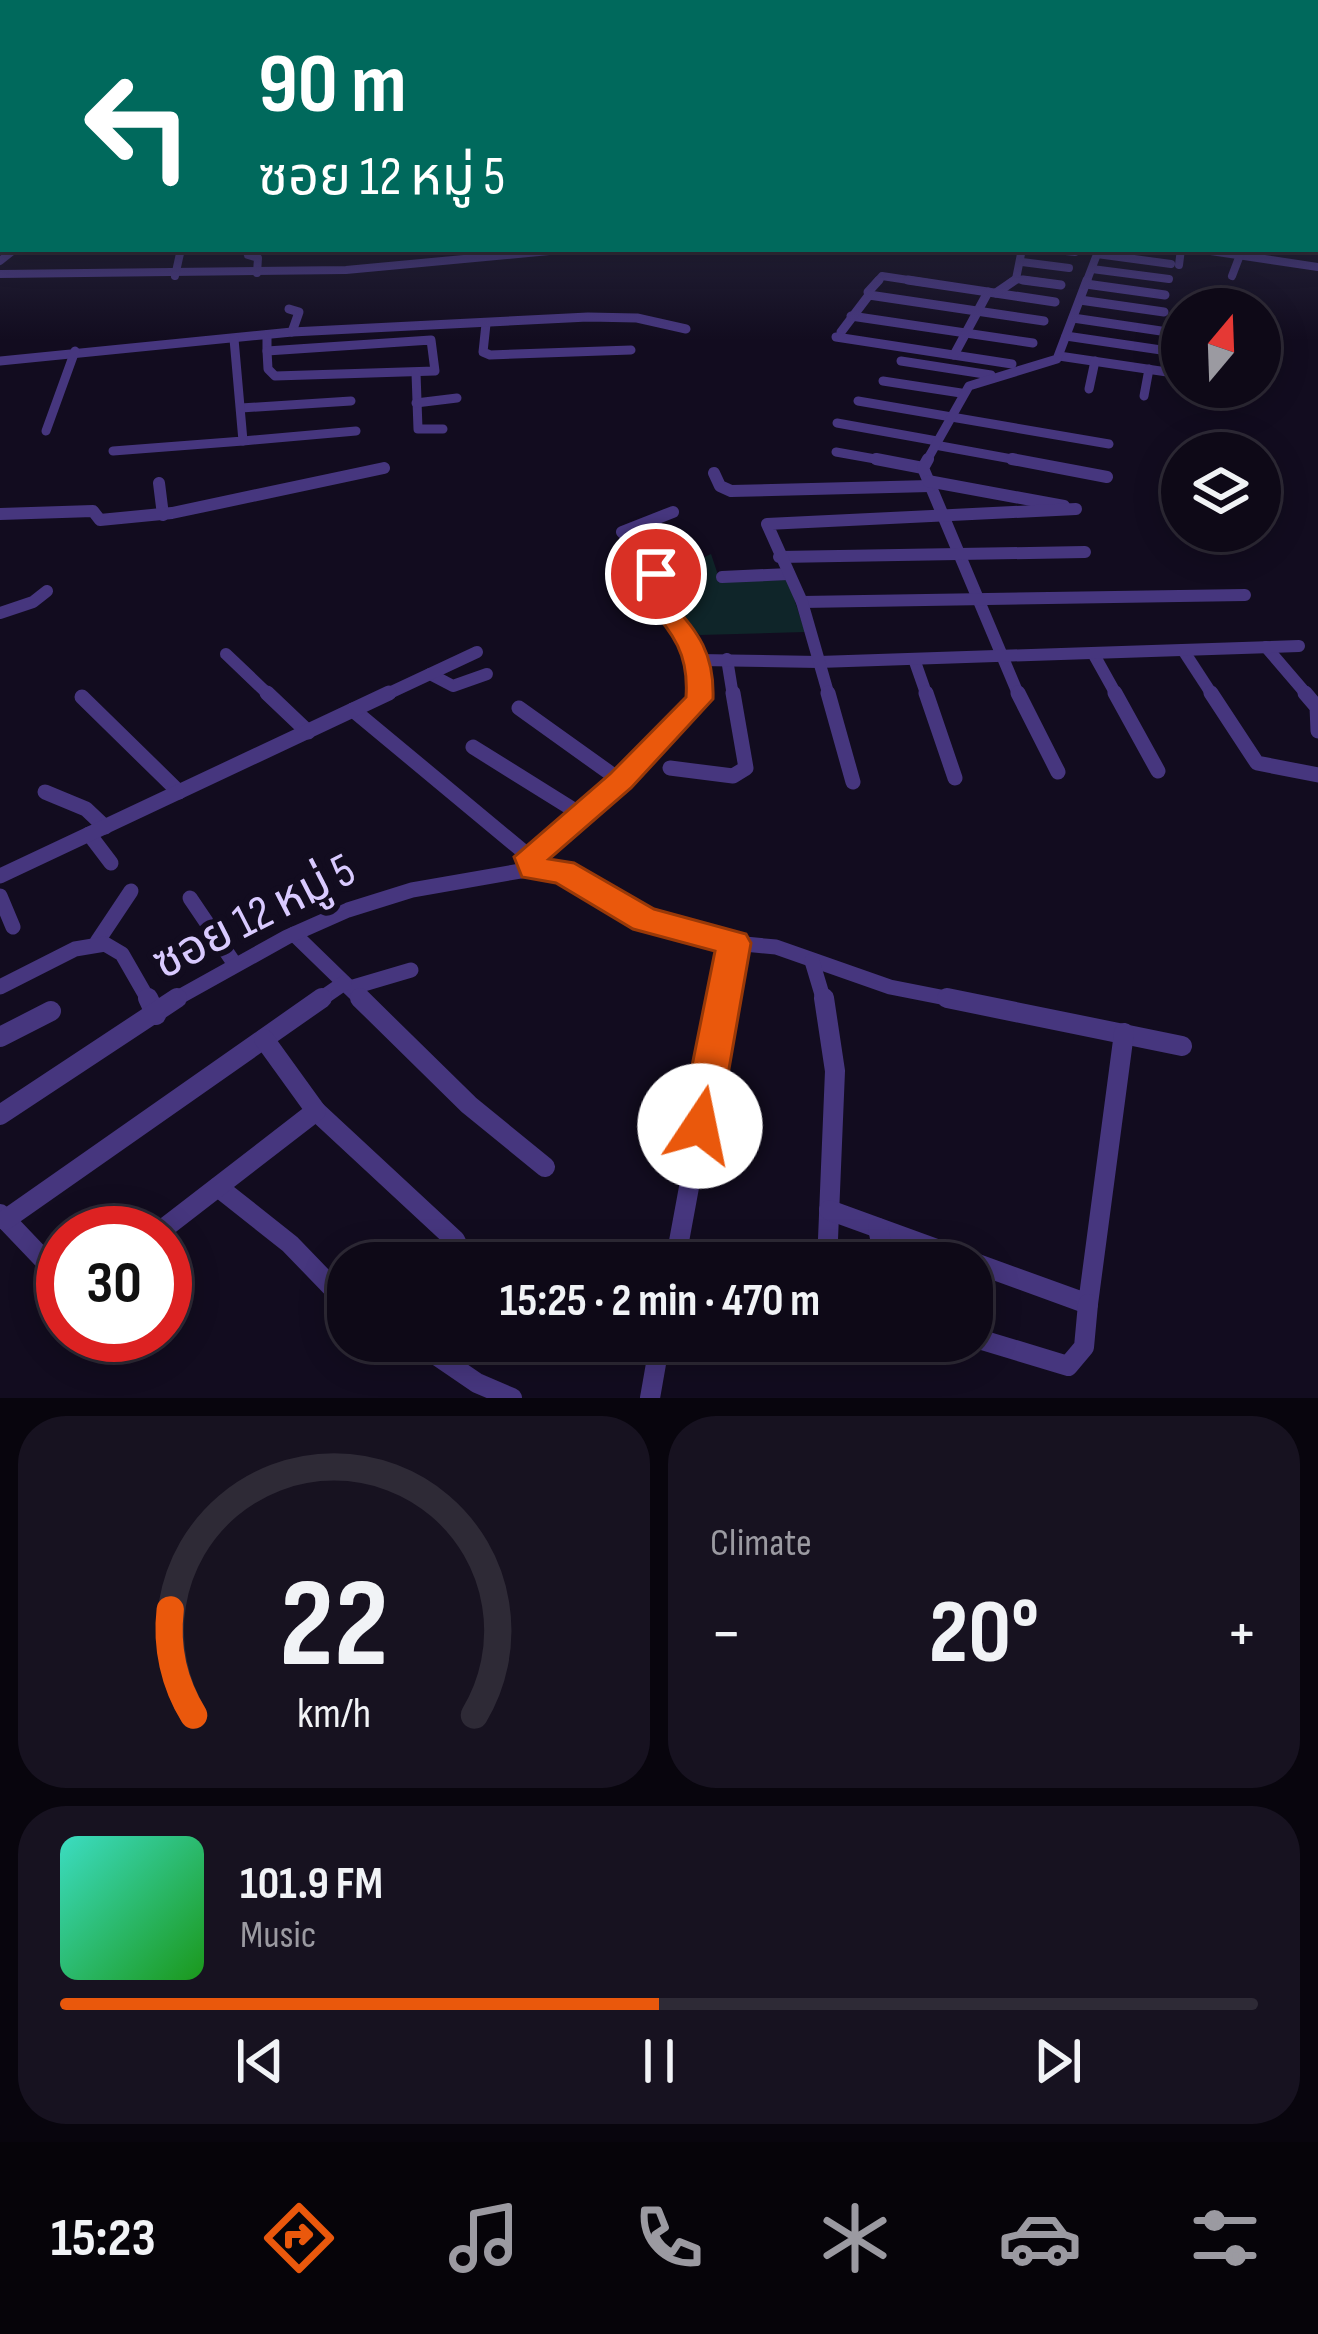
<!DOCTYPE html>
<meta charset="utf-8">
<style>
:root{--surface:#0e0917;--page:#171220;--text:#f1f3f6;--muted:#9b9aa1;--line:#2e2a36;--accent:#ea580c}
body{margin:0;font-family:"Sofia Sans Condensed","Noto Sans Thai",sans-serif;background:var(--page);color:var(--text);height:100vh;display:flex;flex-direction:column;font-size:45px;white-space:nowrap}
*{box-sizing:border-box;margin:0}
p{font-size:39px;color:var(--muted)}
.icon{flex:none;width:66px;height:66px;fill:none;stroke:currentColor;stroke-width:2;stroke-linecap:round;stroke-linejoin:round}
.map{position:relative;height:1398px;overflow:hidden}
.side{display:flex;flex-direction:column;gap:18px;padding:18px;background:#08050d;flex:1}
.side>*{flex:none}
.top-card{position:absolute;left:0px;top:0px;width:1320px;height:252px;box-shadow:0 6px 30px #0003,0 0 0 3px var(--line);background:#00695c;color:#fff;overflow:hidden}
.needle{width:78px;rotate:19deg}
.fabs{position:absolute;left:1161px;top:288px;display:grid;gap:24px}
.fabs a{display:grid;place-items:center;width:120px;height:120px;border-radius:50%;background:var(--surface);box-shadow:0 6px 30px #0003,0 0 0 3px var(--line);font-size:60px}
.speed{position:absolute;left:36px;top:1206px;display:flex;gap:24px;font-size:60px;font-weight:700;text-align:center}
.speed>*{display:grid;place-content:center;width:156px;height:156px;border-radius:50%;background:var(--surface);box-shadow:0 6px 30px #0003,0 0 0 3px var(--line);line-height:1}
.speed .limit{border:18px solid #d22;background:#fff;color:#111}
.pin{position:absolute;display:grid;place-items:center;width:102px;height:102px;color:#fff;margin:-51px;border:6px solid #fff;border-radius:50%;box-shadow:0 3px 12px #0007}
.me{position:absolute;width:132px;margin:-66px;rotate:11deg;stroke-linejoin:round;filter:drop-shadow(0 0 9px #0008)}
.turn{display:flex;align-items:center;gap:42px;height:252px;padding:0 60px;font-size:54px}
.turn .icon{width:156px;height:156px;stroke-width:2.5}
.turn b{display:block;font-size:84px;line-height:102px}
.big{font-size:90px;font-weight:700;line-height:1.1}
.side .widget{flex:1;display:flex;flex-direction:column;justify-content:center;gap:18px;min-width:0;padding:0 42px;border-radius:48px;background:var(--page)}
.side .dial{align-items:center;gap:0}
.dial svg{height:312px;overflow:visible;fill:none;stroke:var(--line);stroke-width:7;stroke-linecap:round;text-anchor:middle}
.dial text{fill:var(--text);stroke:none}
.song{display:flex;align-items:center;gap:36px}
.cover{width:144px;height:144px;border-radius:18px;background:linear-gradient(135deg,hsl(170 70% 55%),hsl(120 70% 35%))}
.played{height:12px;border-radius:6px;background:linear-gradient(90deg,var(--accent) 50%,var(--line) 50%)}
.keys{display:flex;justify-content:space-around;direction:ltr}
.heat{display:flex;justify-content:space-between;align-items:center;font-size:66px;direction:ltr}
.side .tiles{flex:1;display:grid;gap:18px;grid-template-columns:1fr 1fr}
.widget:last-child{grid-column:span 2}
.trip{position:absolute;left:327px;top:1242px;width:666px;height:120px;border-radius:48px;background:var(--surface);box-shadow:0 6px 30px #0003,0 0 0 3px var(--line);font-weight:700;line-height:120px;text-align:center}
.menu{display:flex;height:192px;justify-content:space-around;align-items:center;background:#060409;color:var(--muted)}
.menu .icon{width:84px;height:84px}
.menu .selected{color:var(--accent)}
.menu b{font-size:54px;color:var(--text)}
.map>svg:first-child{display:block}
</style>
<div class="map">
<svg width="1318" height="1398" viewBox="0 0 1318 1398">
<rect width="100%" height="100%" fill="#120c1f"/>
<path fill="#0f2529" d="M711,554L720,581L788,580L805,632L700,635L647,583Z"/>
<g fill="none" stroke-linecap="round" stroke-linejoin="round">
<g stroke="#46367e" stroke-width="8">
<path d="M1047,249L1075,252"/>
<path d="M1197,249L1318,267"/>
<path d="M1097,254L1171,264"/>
<path d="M248,255L258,258L257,273"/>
<path d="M0,261L15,249"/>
<path d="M1022,262L1069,268"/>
<path d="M1179,265L1181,249"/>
<path d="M1092,269L1169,279"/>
<path d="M0,274L346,270L560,250"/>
<path d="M175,276L181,249"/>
<path d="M1232,276L1240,255"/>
<path d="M1016,279L1046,283"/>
<path d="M876,283L882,276L928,283"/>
<path d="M1010,283L1016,279L1022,249"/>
<path d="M1086,283L1099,249"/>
</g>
<g stroke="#46367e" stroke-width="9">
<path d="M908,280L1055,302"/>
<path d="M1023,280L1061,285"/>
<path d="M1086,284L1165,295"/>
<path d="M868,292L879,280"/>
<path d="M996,293L1015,280"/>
<path d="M1080,300L1164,312"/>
<path d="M289,309L299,312L292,332"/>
<path d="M851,316L1033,343"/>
<path d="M1073,318L1161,331"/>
<path d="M486,324L483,352L490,355L631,350"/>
<path d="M841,332L869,295L1044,321"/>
<path d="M267,335V351"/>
<path d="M1066,336L1168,351"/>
<path d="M836,337L1012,364"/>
<path d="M431,340L435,371L275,376L268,369L267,351Z"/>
<path d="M954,355L988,292"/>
<path d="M1059,356L1167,372"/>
<path d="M0,361L292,332L588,317L637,318L686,329"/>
<path d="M901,361L991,375"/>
<path d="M416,373L418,429H443"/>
<path d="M883,381L961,393"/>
<path d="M1089,389L1095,361"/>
<path d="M1144,396L1149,369"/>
<path d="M858,401L1109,444"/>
<path d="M416,403L457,398"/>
<path d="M241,408L351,401"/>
<path d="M837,423L937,441"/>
<path d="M46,431L75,351"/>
<path d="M243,441L356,431"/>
<path d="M935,445L1028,462"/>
<path d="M113,451L243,441L234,339"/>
<path d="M836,452L892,462"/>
<path d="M926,462L969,386L1057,359L1087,280"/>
</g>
<g stroke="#46367e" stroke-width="12">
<path d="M876,459L923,468"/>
<path d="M928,459L923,468L1019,696"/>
<path d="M1012,459L1107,477"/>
<path d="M714,473L720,486L731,491L930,486"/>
<path d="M928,481L1064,506"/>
<path d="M159,483L163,515"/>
<path d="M673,512L622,532L664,566L642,582L690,646L699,696"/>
<path d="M0,514L93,511L100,520L172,513L384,468"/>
<path d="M779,557L1085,552"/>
<path d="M722,577L789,574"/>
<path d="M802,602L1245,595"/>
<path d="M0,613L33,602L47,591"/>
<path d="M1266,647L1308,696"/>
<path d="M1183,650L1213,696"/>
<path d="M1093,653L1117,696"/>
<path d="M226,654L270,696"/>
<path d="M727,659L733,696"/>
<path d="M914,659L927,696"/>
<path d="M698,660L819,662L1299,646"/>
<path d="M430,674L453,686L487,674"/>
<path d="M383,696L477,652"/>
<path d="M829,696L802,602L767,524L1076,509"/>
</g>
<g stroke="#46367e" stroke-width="15">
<path d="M267,693L308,732"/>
<path d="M828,693L853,782"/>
<path d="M926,693L955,778"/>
<path d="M1018,693L1058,772"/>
<path d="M1115,693L1158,771"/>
<path d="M1211,693L1257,763L1318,775"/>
<path d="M1305,693L1317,707L1318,731"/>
<path d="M82,697L179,792"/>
<path d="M519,708L621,781"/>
<path d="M353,710L530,857"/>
<path d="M473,747L582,815"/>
<path d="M670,768L733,776L746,768L733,693"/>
<path d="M45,792L86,809L105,827"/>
<path d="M89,834L111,863"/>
<path d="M533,869L530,857L617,784L699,699V693"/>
<path d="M0,876L389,693"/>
<path d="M0,896L13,927"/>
<path d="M190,898L234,963"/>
<path d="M294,934L363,1001"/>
<path d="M97,942L131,891"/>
<path d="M734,943L776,947L890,987L961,1001"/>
<path d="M812,961L824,1001"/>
<path d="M0,987L75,949L105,944L122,954L149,1001"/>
<path d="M350,988L411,970"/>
<path d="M172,1001L287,937L348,910L412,890L532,869L569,875L648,921L734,943L723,1001"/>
<path d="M318,1001L344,983"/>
</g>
<g stroke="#46367e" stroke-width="20">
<path d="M148,998L156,1015"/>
<path d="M360,998L469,1105L545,1167"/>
<path d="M824,998L835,1071L827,1263"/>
<path d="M947,998L1182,1046"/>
<path d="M0,1037L51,1011"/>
<path d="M316,1111L455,1240L466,1263"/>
<path d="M0,1115L177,998"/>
<path d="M218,1187L290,1244L348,1304"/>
<path d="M829,1210L1088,1304L1124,1033"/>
<path d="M0,1214L63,1280"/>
<path d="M5,1220L322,998"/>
<path d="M878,1228L885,1263"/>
<path d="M158,1233L316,1111L264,1039"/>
<path d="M675,1263L724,998"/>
<path d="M972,1337L1068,1366L1084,1347L1088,1304"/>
<path d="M384,1341L436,1355L477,1383L512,1398"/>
<path d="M650,1398L660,1341"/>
</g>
</g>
<linearGradient id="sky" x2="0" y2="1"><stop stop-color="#0a0711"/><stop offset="0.42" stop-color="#33344d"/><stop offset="1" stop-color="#33344d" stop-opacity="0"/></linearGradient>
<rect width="1318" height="340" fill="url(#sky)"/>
<path fill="#ea580c" stroke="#983908" stroke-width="3" d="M656,567L668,574L656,584C690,626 715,643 713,699L631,788L549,859L574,863L654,909L746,934L751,943L719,1126L714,1138L700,1143L686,1138L680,1126L715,951L633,929L556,883L522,877L514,857L610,774L686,697C690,641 661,624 630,582Z"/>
<g text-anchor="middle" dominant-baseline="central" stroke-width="12" stroke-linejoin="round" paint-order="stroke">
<g font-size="48" fill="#d9caff" stroke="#120c1f">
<text transform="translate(254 917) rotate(-27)">ซอย 12 หมู่ 5</text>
</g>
</g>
</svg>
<div class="fabs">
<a><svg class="needle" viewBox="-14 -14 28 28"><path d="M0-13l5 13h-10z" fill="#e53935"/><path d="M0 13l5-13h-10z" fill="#9b9aa1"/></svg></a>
<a><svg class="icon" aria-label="layers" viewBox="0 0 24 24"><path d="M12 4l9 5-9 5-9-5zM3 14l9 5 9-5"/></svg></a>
</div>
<div class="speed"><div class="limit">30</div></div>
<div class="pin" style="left:656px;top:574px;background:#d93025"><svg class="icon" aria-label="arrive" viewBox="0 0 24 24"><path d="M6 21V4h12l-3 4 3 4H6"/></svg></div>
<svg class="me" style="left:700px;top:1126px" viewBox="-20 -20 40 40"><circle r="19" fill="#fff"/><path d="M0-13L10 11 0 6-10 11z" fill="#ea580c"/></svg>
<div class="trip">15:25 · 2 min · 470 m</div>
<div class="top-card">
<div class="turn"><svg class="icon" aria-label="left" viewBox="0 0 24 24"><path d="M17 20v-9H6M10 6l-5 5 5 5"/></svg><div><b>90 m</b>ซอย 12 หมู่ 5</div></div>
</div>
</div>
<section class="side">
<div class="tiles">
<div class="widget dial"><svg viewBox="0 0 100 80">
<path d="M14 69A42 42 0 1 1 86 69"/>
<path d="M14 69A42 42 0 0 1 8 42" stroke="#ea580c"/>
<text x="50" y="56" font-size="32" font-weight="700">22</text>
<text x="50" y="72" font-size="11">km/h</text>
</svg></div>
<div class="widget"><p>Climate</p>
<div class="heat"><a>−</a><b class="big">20°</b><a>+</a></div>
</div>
<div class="widget">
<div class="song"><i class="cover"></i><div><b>101.9 FM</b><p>Music</p></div></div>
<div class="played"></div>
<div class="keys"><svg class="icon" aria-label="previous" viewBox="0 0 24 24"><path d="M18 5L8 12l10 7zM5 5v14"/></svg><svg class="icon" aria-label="pause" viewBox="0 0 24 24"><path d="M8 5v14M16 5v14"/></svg><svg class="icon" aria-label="next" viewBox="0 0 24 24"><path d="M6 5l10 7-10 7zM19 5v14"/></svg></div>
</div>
</div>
</section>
<nav class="menu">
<b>15:23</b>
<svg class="icon selected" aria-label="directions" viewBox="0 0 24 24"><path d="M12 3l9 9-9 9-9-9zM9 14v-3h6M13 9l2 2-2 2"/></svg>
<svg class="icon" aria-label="music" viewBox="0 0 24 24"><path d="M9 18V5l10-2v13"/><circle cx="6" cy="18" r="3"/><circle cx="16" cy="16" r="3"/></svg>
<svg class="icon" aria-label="phone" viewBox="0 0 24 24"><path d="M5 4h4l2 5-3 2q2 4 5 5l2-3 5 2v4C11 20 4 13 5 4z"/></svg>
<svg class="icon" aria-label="climate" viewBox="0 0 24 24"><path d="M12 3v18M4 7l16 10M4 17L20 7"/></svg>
<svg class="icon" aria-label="car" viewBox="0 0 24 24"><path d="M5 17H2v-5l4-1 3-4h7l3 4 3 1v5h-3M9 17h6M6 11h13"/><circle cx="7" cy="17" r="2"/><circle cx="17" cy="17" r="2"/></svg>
<svg class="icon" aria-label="filters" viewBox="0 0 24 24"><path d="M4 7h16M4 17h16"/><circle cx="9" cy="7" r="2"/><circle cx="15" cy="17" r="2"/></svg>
</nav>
